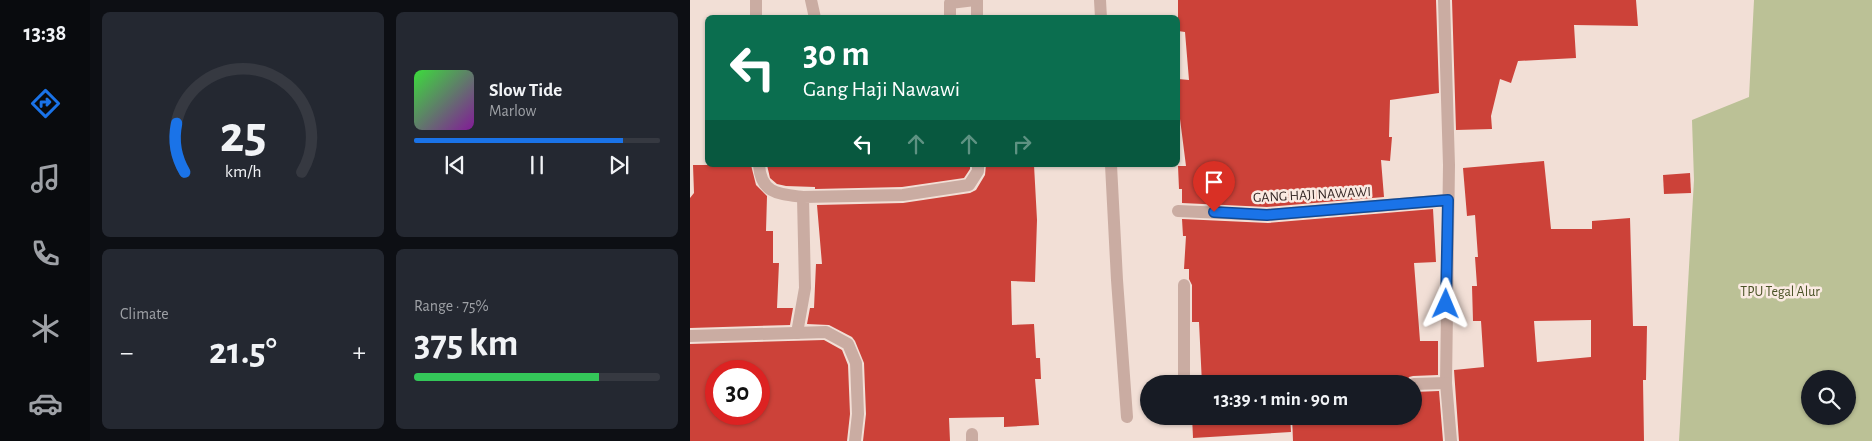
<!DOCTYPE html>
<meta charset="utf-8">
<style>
:root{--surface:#171b24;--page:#242831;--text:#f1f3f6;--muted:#9ea1a6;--line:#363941;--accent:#1a73e8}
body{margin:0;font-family:"Alegreya Sans",sans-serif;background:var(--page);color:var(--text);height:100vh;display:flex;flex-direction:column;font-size:19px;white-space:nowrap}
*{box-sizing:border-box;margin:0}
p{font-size:16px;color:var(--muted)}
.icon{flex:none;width:28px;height:28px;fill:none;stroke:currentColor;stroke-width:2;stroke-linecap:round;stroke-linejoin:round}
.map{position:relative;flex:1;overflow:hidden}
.side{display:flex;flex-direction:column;gap:12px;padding:12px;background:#0d0f14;width:600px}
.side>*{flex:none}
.guide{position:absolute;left:15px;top:15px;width:475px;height:152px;border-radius:8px;box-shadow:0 1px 4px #0004;background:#0b6e4f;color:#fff;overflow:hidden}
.controls{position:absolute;left:1111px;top:370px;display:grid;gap:10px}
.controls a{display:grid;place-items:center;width:55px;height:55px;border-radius:50%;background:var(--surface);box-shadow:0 1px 4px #0004;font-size:25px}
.speed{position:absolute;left:15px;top:360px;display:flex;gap:10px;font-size:25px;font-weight:700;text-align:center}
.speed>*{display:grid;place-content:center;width:65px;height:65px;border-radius:50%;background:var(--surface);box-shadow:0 1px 4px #0004;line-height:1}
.speed .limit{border:8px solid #d22;background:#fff;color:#111}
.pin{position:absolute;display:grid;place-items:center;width:42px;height:42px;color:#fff;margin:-51px -21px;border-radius:50% 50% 50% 0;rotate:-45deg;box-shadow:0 0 5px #0007}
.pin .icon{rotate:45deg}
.me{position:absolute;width:55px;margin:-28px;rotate:1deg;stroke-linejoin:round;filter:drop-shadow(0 0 4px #0008)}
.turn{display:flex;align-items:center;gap:18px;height:105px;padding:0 15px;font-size:22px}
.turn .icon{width:65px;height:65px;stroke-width:2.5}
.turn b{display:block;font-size:35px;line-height:42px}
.lanes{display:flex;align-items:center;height:48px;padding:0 15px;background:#0003;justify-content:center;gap:25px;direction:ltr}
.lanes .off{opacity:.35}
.big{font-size:38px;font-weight:700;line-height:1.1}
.side .widget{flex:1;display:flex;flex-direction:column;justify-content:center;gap:8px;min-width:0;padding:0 18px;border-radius:8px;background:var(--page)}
.side .dial{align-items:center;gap:0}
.dial svg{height:130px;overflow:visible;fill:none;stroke:var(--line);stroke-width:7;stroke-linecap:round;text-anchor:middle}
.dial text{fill:var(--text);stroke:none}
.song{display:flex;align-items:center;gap:15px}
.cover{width:60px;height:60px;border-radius:8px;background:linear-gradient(135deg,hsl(120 70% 55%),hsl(290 70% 35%))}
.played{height:5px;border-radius:2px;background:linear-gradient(90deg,var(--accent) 85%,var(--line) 85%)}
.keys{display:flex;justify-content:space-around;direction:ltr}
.heat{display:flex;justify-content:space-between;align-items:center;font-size:28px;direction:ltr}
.charge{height:8px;border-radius:4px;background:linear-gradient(90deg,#34c759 75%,var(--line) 0)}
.side .tiles{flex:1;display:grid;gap:12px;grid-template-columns:repeat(2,1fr)}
.trip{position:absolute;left:450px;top:375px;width:282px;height:50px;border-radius:25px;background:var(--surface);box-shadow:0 1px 4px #0004;font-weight:700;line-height:50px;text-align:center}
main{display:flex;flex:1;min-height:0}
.tabs{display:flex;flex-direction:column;width:90px;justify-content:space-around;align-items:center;background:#090b0e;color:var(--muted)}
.tabs .icon{width:35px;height:35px}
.tabs .on{color:var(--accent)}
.tabs b{font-size:22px;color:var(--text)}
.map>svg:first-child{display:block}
</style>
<main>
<nav class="tabs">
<b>13:38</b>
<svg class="icon on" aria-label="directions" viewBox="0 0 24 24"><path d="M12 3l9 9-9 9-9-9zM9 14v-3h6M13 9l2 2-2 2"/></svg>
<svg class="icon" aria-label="music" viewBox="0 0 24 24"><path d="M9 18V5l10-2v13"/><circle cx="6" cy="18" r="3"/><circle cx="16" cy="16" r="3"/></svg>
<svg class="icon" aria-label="phone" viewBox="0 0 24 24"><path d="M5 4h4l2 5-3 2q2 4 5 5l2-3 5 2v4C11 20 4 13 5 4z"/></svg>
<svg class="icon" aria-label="climate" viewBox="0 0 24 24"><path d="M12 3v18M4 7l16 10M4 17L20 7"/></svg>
<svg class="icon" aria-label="car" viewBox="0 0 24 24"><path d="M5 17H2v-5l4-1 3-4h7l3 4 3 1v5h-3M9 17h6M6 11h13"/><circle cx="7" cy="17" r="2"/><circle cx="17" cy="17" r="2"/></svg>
</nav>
<section class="side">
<div class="tiles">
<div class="widget dial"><svg viewBox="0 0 100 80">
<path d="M14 69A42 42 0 1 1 86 69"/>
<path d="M14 69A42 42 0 0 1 9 39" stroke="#1a73e8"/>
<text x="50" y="56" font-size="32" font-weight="700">25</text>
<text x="50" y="72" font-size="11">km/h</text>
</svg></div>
<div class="widget">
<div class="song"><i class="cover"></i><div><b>Slow Tide</b><p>Marlow</p></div></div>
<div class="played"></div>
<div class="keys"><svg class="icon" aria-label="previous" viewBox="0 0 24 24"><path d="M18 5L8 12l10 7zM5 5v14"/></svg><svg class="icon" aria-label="pause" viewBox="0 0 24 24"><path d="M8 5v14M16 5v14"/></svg><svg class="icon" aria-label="next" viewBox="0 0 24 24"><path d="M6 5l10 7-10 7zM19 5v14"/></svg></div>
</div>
<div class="widget"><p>Climate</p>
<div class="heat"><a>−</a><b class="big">21.5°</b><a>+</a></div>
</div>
<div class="widget"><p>Range · 75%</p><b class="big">375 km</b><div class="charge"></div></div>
</div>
</section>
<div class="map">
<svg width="1182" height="441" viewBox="0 0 1182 441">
<rect width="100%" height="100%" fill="#f2dfd6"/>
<path fill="#bbc196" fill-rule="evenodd" d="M1064,0H1182V441H989L1004,180L1002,120L1059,97ZM1120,379H1158V416H1120Z"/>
<g fill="#cc4239" fill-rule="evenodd">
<path d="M488,0H746L749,93L700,100L699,137H702L700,161L691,160L694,197L577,207L492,203V189H489L488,166H496L490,119H488V79L499,80L495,32L488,31Z"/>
<path d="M762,0H946L948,26L884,25L886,58L828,61L821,83L810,79L801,116L802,129L766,130Z"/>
<path d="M854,161L861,229H902V221L940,218L943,326H957L956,380H953L954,441H769L764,370L794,367L791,321H783L782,286H787L785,257H788L785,215L777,216L773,168ZM901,320V357L847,362L844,321Z"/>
<path d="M3,165H61L66,185L77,196L76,231H83V263H89L87,308H103L100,325L0,328V198L4,193Z"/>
<path d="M77,165H184V167L280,165V169L274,178L212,187L125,189V187L96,186L87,184L80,178Z"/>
<path d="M296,165H344L347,220L345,282L321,281L322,325L344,324L346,358H350L351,379H345L349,425L314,427V417L259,418L260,441H173L176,414L174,363L165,341L162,337L139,325L117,324L120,308H124L126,264H132L127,205L213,203L280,193L286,190L295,175Z"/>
<path d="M1000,173L1001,193L974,194L973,175Z"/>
<path d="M743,209L746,262L724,263L730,341H748V375L723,376L719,377L716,384H683V378L512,384L509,322H502V285L499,279V269H494L496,236H493L492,219L578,223Z"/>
<path d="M134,340L152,350L158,365L160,414L157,441H0V344ZM26,371H69V414H26Z"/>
<path d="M749,391L753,441H603L602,416H724V392Z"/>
<path d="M502,416H600L601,432L503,438Z"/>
</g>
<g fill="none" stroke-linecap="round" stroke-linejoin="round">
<g stroke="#caaca2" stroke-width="12">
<path d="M121,0L125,18"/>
<path d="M287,0V18"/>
<path d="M410,0L411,18"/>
<path d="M754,0L759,165L756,383L761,441"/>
<path d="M66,18V0"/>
<path d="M260,18V3L285,0"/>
<path d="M69,165C71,194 89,194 113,197"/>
<path d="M421,165L427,280L437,417"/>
<path d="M488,211L577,215L758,200"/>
<path d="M107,333L115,288L113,197L213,195L279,185L288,171V165"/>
<path d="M0,336L136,332L158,344L166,363L168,414L165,441"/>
<path d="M494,384V285"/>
<path d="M724,384L756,383"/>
<path d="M282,441V434"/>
</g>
</g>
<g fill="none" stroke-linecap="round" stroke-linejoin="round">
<defs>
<path id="route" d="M524,212L577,215L758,200L756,304"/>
</defs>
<use href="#route" stroke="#114b97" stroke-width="12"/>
<use href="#route" stroke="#1a73e8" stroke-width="9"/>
</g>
<g text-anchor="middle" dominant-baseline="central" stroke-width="5" stroke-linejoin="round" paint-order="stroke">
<g font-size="14" fill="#342725" stroke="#faeae2">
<text transform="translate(622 195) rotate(-3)">GANG HAJI NAWAWI</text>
</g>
<g font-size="14" fill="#4b5327" stroke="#faeae2">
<text x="1090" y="292">TPU Tegal Alur</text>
</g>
</g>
</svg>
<div class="controls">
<a><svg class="icon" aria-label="search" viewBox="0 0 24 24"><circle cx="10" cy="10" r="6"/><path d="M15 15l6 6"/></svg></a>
</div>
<div class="speed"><div class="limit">30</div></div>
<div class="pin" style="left:524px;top:212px;background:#d93025"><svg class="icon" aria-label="arrive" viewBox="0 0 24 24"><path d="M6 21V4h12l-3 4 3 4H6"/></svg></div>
<svg class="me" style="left:756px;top:304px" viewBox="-20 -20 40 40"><path d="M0-17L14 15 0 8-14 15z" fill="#1a73e8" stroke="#fff" stroke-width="4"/></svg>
<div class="trip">13:39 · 1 min · 90 m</div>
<div class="guide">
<div class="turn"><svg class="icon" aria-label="left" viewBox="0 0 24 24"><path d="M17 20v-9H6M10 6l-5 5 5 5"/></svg><div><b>30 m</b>Gang Haji Nawawi</div></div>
<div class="lanes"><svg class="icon" aria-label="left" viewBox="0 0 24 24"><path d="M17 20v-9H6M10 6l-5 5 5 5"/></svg><svg class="icon off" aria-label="ahead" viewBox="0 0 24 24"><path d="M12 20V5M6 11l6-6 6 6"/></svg><svg class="icon off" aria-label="ahead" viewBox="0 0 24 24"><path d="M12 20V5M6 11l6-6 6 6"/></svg><svg class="icon off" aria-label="right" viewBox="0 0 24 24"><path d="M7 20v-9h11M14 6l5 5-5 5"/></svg></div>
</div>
</div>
</main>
